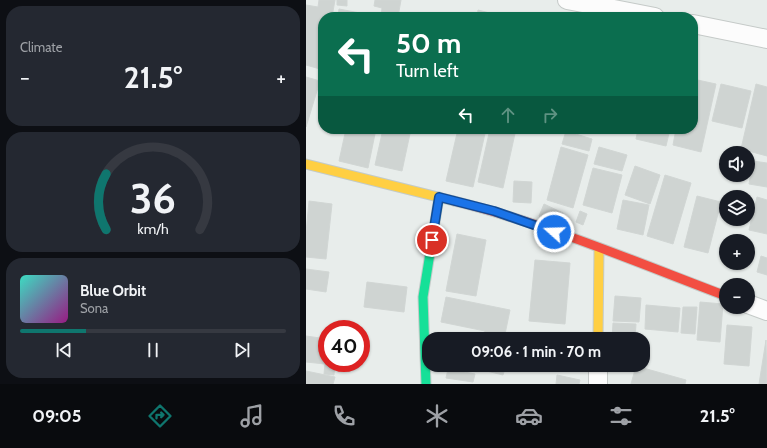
<!DOCTYPE html>
<meta charset="utf-8">
<style>
:root{--surface:#171b24;--page:#242831;--text:#f1f3f6;--muted:#9ea1a6;--line:#363941;--accent:#0f766e}
body{margin:0;font-family:Cabin,sans-serif;background:var(--page);color:var(--text);height:100vh;display:flex;flex-direction:column;font-size:15px;white-space:nowrap}
*{box-sizing:border-box;margin:0}
p{font-size:13px;color:var(--muted)}
.icon{flex:none;width:22px;height:22px;fill:none;stroke:currentColor;stroke-width:2;stroke-linecap:round;stroke-linejoin:round}
.map{position:relative;flex:1;overflow:hidden}
.side{display:flex;flex-direction:column;gap:6px;padding:6px;background:#0d0f14;width:306px}
.side>*{flex:none}
.hud{position:absolute;left:12px;top:12px;width:380px;height:122px;border-radius:16px;box-shadow:0 1px 3px #0004;background:#0b6e4f;color:#fff;overflow:hidden}
.buttons{position:absolute;left:413px;top:146px;display:grid;gap:8px}
.buttons a{display:grid;place-items:center;width:36px;height:36px;border-radius:50%;background:var(--surface);box-shadow:0 1px 3px #0004;font-size:20px}
.speed{position:absolute;left:12px;top:320px;display:flex;gap:8px;font-size:20px;font-weight:700;text-align:center}
.speed>*{display:grid;place-content:center;width:52px;height:52px;border-radius:50%;background:var(--surface);box-shadow:0 1px 3px #0004;line-height:1}
.speed .limit{border:6px solid #d22;background:#fff;color:#111}
.pin{position:absolute;display:grid;place-items:center;width:34px;height:34px;color:#fff;margin:-17px;border:2px solid #fff;border-radius:50%;box-shadow:0 1px 4px #0007}
.me{position:absolute;width:44px;margin:-22px;rotate:290deg;stroke-linejoin:round;filter:drop-shadow(0 0 3px #0008)}
.turn{display:flex;align-items:center;gap:14px;height:84px;padding:0 12px;font-size:18px}
.turn .icon{width:52px;height:52px;stroke-width:2.5}
.turn b{display:block;font-size:28px;line-height:34px}
.lanes{display:flex;align-items:center;height:38px;padding:0 12px;background:#0003;justify-content:center;gap:20px;direction:ltr}
.lanes .off{opacity:.35}
.big{font-size:30px;font-weight:800;line-height:1.1}
.side .widget{flex:1;display:flex;flex-direction:column;justify-content:center;gap:6px;min-width:0;padding:0 14px;border-radius:16px;background:var(--page)}
.side .dial{align-items:center;gap:0}
.dial svg{height:104px;overflow:visible;fill:none;stroke:var(--line);stroke-width:7;stroke-linecap:round;text-anchor:middle}
.dial text{fill:var(--text);stroke:none}
.song{display:flex;align-items:center;gap:12px}
.cover{width:48px;height:48px;border-radius:6px;background:linear-gradient(135deg,hsl(170 70% 55%),hsl(310 70% 35%))}
.played{height:4px;border-radius:2px;background:linear-gradient(90deg,var(--accent) 25%,var(--line) 25%)}
.keys{display:flex;justify-content:space-around;direction:ltr}
.heat{display:flex;justify-content:space-between;align-items:center;font-size:22px;direction:ltr}
.trip{position:absolute;left:116px;top:332px;width:228px;height:40px;border-radius:16px;background:var(--surface);box-shadow:0 1px 3px #0004;font-weight:800;line-height:40px;text-align:center}
.tabs{display:flex;height:64px;justify-content:space-around;align-items:center;background:#090b0e;color:var(--muted)}
.tabs .icon{width:28px;height:28px}
.tabs .selected{color:var(--accent)}
.tabs b{font-size:18px;color:var(--text)}
main{display:flex;flex:1;min-height:0}
.map>svg:first-child{display:block}
</style>
<main>
<section class="side">
<div class="widget"><p>Climate</p>
<div class="heat"><a>−</a><b class="big">21.5°</b><a>+</a></div>
</div>
<div class="widget dial"><svg viewBox="0 0 100 80">
<path d="M14 69A42 42 0 1 1 86 69"/>
<path d="M14 69A42 42 0 0 1 14 26" stroke="#0f766e"/>
<text x="50" y="56" font-size="32" font-weight="700">36</text>
<text x="50" y="72" font-size="11">km/h</text>
</svg></div>
<div class="widget">
<div class="song"><i class="cover"></i><div><b>Blue Orbit</b><p>Sona</p></div></div>
<div class="played"></div>
<div class="keys"><svg class="icon" aria-label="previous" viewBox="0 0 24 24"><path d="M18 5L8 12l10 7zM5 5v14"/></svg><svg class="icon" aria-label="pause" viewBox="0 0 24 24"><path d="M8 5v14M16 5v14"/></svg><svg class="icon" aria-label="next" viewBox="0 0 24 24"><path d="M6 5l10 7-10 7zM19 5v14"/></svg></div>
</div>
</section>
<div class="map">
<svg width="461" height="384" viewBox="0 0 461 384">
<rect width="100%" height="100%" fill="#e8edeb"/>
<g fill="#cfd4d2" stroke="#d1d6d4">
<path d="M13,0H29L26,17H17V55L14,69L0,65V5L12,7Z"/>
<path d="M31,0H41V6L31,5Z"/>
<path d="M69,0H95L92,17H75L76,8L68,6Z"/>
<path d="M33,9L59,14V17H32Z"/>
<path d="M172,10L199,17H171Z"/>
<path d="M103,13L118,17H102Z"/>
<path d="M0,77L14,81L0,127Z"/>
<path d="M387,79L410,84L395,152L367,145L370,129H387Z"/>
<path d="M415,84L445,91L436,128L406,121Z"/>
<path d="M450,84L461,87V156L435,149Z"/>
<path d="M40,129H70L62,168L33,161Z"/>
<path d="M77,129H105L96,171L69,165Z"/>
<path d="M152,129H180L167,187L140,181Z"/>
<path d="M184,129H210L197,188L172,182Z"/>
<path d="M332,129H364L360,146L330,139Z"/>
<path d="M260,131L286,139L283,151L256,144Z"/>
<path d="M255,147L282,155L267,208L241,200Z"/>
<path d="M293,147L321,155L316,171L288,164Z"/>
<path d="M447,161L461,163V187L443,184Z"/>
<path d="M329,166L354,175L344,204L319,195Z"/>
<path d="M287,168L316,175L306,213L277,205Z"/>
<path d="M359,175L385,183L367,244L341,236Z"/>
<path d="M208,181L226,182L225,203L207,202Z"/>
<path d="M391,196L415,202L402,253L378,247Z"/>
<path d="M451,197L461,200V234L443,230Z"/>
<path d="M317,200L343,205L337,235L311,229Z"/>
<path d="M3,201L26,204L20,259L0,257V233Z"/>
<path d="M238,204L257,213L252,225L233,216Z"/>
<path d="M274,211L281,214L277,225L270,222Z"/>
<path d="M151,234L180,240L170,296L140,291Z"/>
<path d="M455,256L461,258V275L451,272Z"/>
<path d="M229,260L264,263L259,324L223,321Z"/>
<path d="M0,269L23,272L20,292L0,289Z"/>
<path d="M61,282L101,287L98,312L58,307Z"/>
<path d="M309,296L335,298L333,322L307,321Z"/>
<path d="M140,297L204,310L198,339L177,338L179,331L135,322Z"/>
<path d="M394,302L417,304L414,342L391,340Z"/>
<path d="M340,305L374,308L372,332L339,329Z"/>
<path d="M377,307H391L389,334L375,333Z"/>
<path d="M307,323L330,324L329,339H306Z"/>
<path d="M421,325L446,327L443,366L418,364Z"/>
<path d="M246,333L267,339H244Z"/>
<path d="M0,336L21,339V363H29L28,375L18,374L19,364L0,362Z"/>
<path d="M460,340L461,384H453Z"/>
<path d="M156,365H200L197,375Z"/>
<path d="M330,366L380,380L379,384H325Z"/>
<path d="M142,369L169,374L167,382L140,378Z"/>
<path d="M0,371L29,377L27,384H0Z"/>
<path d="M251,375L274,380L273,384H250Z"/>
</g>
<g fill="none" stroke-linecap="round" stroke-linejoin="round">
<defs>
<g id="street">
<path d="M261,0L349,17"/>
<path d="M387,24L461,39"/>
<path d="M442,304L461,311"/>
<path d="M292,384V365"/>
</g>
<path id="fast" d="M120,384L117,297L133,197"/>
<g id="slow">
<path d="M0,164L148,201"/>
<path d="M292,339L293,248"/>
</g>
<path id="jam" d="M148,201C241,224 330,262 420,296"/>
</defs>
<use href="#street" stroke="#c5cac8" stroke-width="20"/>
<use href="#fast" stroke="#c3cbc8" stroke-width="11"/>
<use href="#slow" stroke="#c3cbc8" stroke-width="11"/>
<use href="#jam" stroke="#c3cbc8" stroke-width="11"/>
<use href="#street" stroke="#fcfcfc" stroke-width="18"/>
<use href="#fast" stroke="#16e098" stroke-width="9"/>
<use href="#slow" stroke="#ffcf43" stroke-width="9"/>
<use href="#jam" stroke="#f24e42" stroke-width="9"/>
</g>
<g fill="none" stroke-linecap="round" stroke-linejoin="round">
<defs>
<path id="route" d="M126,240L133,197L188,211L248,232"/>
</defs>
<use href="#route" stroke="#114b97" stroke-width="10"/>
<use href="#route" stroke="#1a73e8" stroke-width="7"/>
</g>
</svg>
<div class="buttons">
<a><svg class="icon" aria-label="sound" viewBox="0 0 24 24"><path d="M4 9h4l5-4v14l-5-4H4zM17 9q2 3 0 6"/></svg></a>
<a><svg class="icon" aria-label="layers" viewBox="0 0 24 24"><path d="M12 4l9 5-9 5-9-5zM3 14l9 5 9-5"/></svg></a>
<a>+</a>
<a>−</a>
</div>
<div class="speed"><div class="limit">40</div></div>
<div class="pin" style="left:126px;top:240px;background:#d93025"><svg class="icon" aria-label="arrive" viewBox="0 0 24 24"><path d="M6 21V4h12l-3 4 3 4H6"/></svg></div>
<svg class="me" style="left:248px;top:232px" viewBox="-20 -20 40 40"><circle r="17" fill="#1a73e8" stroke="#fff" stroke-width="3"/><path d="M0-11L8 9 0 5-8 9z" fill="#fff"/></svg>
<div class="trip">09:06 · 1 min · 70 m</div>
<div class="hud">
<div class="turn"><svg class="icon" aria-label="left" viewBox="0 0 24 24"><path d="M17 20v-9H6M10 6l-5 5 5 5"/></svg><div><b>50 m</b>Turn left</div></div>
<div class="lanes"><svg class="icon" aria-label="left" viewBox="0 0 24 24"><path d="M17 20v-9H6M10 6l-5 5 5 5"/></svg><svg class="icon off" aria-label="ahead" viewBox="0 0 24 24"><path d="M12 20V5M6 11l6-6 6 6"/></svg><svg class="icon off" aria-label="right" viewBox="0 0 24 24"><path d="M7 20v-9h11M14 6l5 5-5 5"/></svg></div>
</div>
</div>
</main>
<nav class="tabs">
<b>09:05</b>
<svg class="icon selected" aria-label="directions" viewBox="0 0 24 24"><path d="M12 3l9 9-9 9-9-9zM9 14v-3h6M13 9l2 2-2 2"/></svg>
<svg class="icon" aria-label="music" viewBox="0 0 24 24"><path d="M9 18V5l10-2v13"/><circle cx="6" cy="18" r="3"/><circle cx="16" cy="16" r="3"/></svg>
<svg class="icon" aria-label="phone" viewBox="0 0 24 24"><path d="M5 4h4l2 5-3 2q2 4 5 5l2-3 5 2v4C11 20 4 13 5 4z"/></svg>
<svg class="icon" aria-label="climate" viewBox="0 0 24 24"><path d="M12 3v18M4 7l16 10M4 17L20 7"/></svg>
<svg class="icon" aria-label="car" viewBox="0 0 24 24"><path d="M5 17H2v-5l4-1 3-4h7l3 4 3 1v5h-3M9 17h6M6 11h13"/><circle cx="7" cy="17" r="2"/><circle cx="17" cy="17" r="2"/></svg>
<svg class="icon" aria-label="filters" viewBox="0 0 24 24"><path d="M4 7h16M4 17h16"/><circle cx="9" cy="7" r="2"/><circle cx="15" cy="17" r="2"/></svg>
<b>21.5°</b>
</nav>
